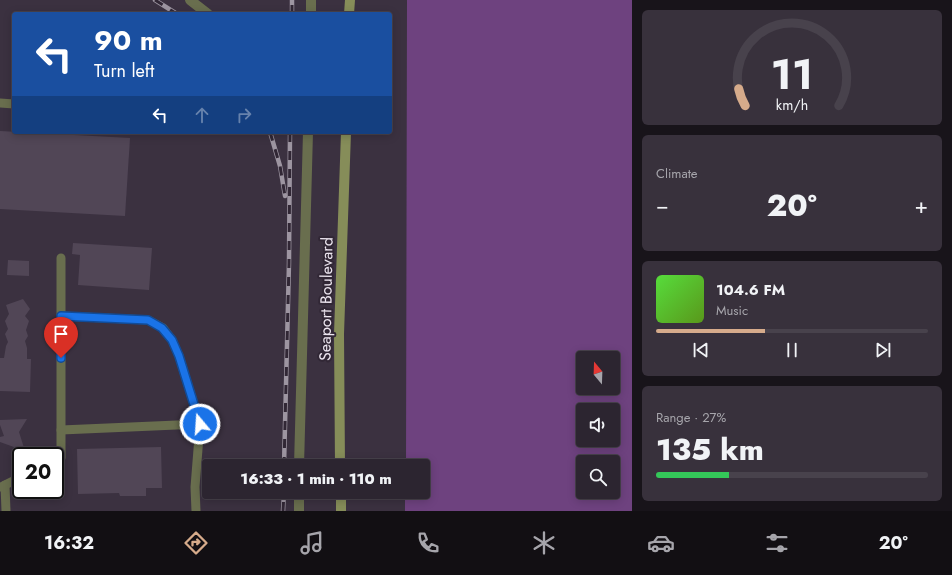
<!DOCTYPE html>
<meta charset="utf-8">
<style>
:root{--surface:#2c2530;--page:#38313c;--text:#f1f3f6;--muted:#a6a5ab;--line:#48424c;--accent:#d6ab8b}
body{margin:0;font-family:Jost,sans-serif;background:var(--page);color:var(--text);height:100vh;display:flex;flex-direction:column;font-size:15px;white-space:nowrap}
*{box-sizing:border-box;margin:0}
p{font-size:13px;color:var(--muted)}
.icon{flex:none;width:22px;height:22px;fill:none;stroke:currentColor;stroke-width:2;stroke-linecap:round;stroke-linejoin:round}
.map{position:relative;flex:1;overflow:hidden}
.sheet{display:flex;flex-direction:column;gap:10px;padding:10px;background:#18141a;width:320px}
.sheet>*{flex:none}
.hud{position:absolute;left:12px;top:12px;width:380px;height:122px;border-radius:4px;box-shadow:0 2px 10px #0003,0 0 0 1px var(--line);background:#1a4fa0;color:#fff;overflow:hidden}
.needle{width:26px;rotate:341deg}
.fabs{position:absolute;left:576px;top:351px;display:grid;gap:8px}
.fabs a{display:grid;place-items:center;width:44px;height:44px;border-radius:4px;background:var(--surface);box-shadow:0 2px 10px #0003,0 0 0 1px var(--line);font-size:20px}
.speed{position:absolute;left:12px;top:447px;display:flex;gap:8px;font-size:20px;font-weight:700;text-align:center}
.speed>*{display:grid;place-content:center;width:52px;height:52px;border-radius:50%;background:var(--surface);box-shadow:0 2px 10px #0003,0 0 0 1px var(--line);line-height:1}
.speed .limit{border:2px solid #111;border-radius:6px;background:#fff;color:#111}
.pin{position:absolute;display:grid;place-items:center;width:34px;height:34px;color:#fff;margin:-41px -17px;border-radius:50% 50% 50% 0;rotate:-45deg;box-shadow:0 0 4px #0007}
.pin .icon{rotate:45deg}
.me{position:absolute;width:44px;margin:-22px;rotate:342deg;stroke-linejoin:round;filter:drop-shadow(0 0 3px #0008)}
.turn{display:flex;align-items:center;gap:14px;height:84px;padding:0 16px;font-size:18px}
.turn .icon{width:52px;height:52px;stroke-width:2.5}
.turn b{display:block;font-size:28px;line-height:34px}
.lanes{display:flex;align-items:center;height:38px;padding:0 16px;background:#0003;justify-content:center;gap:20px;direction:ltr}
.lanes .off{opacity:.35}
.big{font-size:30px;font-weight:800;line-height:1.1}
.sheet .tile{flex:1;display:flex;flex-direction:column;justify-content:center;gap:6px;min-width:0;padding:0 14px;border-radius:6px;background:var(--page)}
.sheet .dial{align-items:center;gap:0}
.dial svg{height:104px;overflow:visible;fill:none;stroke:var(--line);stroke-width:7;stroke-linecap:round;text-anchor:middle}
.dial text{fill:var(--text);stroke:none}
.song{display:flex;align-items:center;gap:12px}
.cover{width:48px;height:48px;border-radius:6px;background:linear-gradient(135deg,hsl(110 70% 55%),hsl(90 70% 35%))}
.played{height:4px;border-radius:2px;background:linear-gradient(90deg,var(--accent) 40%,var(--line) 40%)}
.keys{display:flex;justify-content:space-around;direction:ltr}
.heat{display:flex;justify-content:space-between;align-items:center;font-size:22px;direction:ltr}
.charge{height:6px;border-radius:3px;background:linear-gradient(90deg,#34c759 27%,var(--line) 0)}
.trip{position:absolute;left:202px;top:459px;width:228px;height:40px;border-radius:4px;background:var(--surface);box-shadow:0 2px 10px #0003,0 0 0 1px var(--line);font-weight:800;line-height:40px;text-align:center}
.tab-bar{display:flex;height:64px;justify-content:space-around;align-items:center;background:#120f13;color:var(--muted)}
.tab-bar .icon{width:28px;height:28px}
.tab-bar .active{color:var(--accent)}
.tab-bar b{font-size:18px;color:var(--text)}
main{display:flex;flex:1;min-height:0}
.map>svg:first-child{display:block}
</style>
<main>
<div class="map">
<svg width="632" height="511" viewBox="0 0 632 511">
<rect width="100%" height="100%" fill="#3b3140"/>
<path fill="#6e427f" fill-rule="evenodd" d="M407,0H632V511H405V492H423V466H406ZM583,358H613V388H583ZM583,410H613V440H583ZM583,462H613V492H583Z"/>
<g fill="#514656">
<path d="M0,131L130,138L125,216L0,209Z"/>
<path d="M73,243L152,248L149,290L78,285L80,255L72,254Z"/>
<path d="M8,260L29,261V276L7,275Z"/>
<path d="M23,299L30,309L25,316L29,321L26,330L28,336L25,341L27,348V359H31L30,392L0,391V358H4L6,346L8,342L5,334L8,329L5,321L9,314L6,305Z"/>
<path d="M27,419L19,432L25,451L0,442V437L4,436L0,425V420Z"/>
<path d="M161,447L162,488H146V496H120L119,493L78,494L77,449Z"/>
</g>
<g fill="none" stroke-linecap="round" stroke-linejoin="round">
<g stroke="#696e4e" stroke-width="9">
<path d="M0,103L14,104"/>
<path d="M61,316L148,320L163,328L172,340L179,356L200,424"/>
<path d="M61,430L200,424L195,487L196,511"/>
<path d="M55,461L61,458V258"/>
<path d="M5,485L6,511"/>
<path d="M1,487L21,477"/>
</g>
<g stroke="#696e4e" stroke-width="10">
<path d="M190,0L208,14"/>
<path d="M311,14V0"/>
<path d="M299,466L308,132"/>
<path d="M299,511V492"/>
</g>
<g stroke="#868d59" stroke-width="10">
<path d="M349,14L350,0"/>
<path d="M340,466L339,334L346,132"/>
<path d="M341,492V511"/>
</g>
<defs>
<g id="rail">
<path d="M155,0L177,14"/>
<path d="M292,14V0"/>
<path d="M270,132L280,166L285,196"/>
<path d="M284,466L289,263L290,132"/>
<path d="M283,511L284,492"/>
</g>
</defs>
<use href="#rail" stroke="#9d95a1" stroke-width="4.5"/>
<use href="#rail" stroke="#312735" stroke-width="3" stroke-dasharray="9" stroke-linecap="butt"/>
</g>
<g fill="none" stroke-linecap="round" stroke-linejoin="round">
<defs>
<path id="route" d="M61,358V316L148,320L162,328L172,340L179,356L200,424"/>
</defs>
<use href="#route" stroke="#114b97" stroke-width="10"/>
<use href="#route" stroke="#1a73e8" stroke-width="7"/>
</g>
<g text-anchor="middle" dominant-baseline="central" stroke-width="4" stroke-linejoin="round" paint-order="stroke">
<g font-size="16" fill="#ede6f0" stroke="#312735">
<text transform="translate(326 299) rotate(-89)">Seaport Boulevard</text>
</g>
</g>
</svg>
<div class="fabs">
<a><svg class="needle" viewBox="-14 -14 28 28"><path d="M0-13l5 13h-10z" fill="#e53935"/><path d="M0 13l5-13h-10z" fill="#a6a5ab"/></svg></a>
<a><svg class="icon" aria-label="sound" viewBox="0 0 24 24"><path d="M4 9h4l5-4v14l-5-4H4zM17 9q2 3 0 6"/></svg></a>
<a><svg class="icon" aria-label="search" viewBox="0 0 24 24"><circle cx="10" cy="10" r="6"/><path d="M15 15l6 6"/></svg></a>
</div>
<div class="speed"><div class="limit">20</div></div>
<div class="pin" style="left:61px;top:358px;background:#d93025"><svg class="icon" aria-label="arrive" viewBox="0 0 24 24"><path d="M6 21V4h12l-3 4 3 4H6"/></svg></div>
<svg class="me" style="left:200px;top:424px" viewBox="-20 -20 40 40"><circle r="17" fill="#1a73e8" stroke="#fff" stroke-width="3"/><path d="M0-11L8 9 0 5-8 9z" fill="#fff"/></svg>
<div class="trip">16:33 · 1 min · 110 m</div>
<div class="hud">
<div class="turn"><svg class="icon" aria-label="left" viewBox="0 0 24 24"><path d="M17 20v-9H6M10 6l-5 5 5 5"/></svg><div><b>90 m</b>Turn left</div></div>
<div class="lanes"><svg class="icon" aria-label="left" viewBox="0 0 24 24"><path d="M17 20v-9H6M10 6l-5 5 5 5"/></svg><svg class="icon off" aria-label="ahead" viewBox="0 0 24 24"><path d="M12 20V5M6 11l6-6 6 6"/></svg><svg class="icon off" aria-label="right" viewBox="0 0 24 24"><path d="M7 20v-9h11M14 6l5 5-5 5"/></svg></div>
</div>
</div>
<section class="sheet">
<div class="tile dial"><svg viewBox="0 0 100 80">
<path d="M14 69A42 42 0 1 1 86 69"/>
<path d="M14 69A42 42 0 0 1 9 56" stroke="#d6ab8b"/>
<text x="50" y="56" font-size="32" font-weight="700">11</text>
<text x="50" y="72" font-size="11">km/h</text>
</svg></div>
<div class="tile"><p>Climate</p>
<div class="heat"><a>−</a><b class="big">20°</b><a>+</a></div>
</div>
<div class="tile">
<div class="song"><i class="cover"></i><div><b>104.6 FM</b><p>Music</p></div></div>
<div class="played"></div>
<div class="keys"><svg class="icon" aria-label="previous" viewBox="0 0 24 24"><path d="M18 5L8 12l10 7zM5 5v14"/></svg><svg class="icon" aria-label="pause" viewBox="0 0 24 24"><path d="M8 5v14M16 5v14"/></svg><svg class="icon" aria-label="next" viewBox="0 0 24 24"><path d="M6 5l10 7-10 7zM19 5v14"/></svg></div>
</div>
<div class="tile"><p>Range · 27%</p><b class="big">135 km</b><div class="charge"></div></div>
</section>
</main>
<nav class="tab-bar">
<b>16:32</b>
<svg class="icon active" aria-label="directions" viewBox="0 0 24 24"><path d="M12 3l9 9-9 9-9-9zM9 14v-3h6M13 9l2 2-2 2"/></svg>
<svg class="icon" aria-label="music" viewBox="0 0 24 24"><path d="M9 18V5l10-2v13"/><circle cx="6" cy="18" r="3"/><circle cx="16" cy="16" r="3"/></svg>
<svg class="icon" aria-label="phone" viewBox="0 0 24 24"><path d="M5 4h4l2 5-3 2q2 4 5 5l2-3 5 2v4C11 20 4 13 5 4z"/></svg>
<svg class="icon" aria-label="climate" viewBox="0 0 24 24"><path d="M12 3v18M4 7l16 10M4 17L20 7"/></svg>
<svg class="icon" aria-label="car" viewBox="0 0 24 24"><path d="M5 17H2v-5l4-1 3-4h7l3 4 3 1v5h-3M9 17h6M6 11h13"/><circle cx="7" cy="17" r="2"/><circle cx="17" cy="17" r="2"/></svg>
<svg class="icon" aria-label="filters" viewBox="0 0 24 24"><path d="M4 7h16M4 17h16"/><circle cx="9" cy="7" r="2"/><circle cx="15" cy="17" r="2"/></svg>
<b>20°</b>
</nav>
